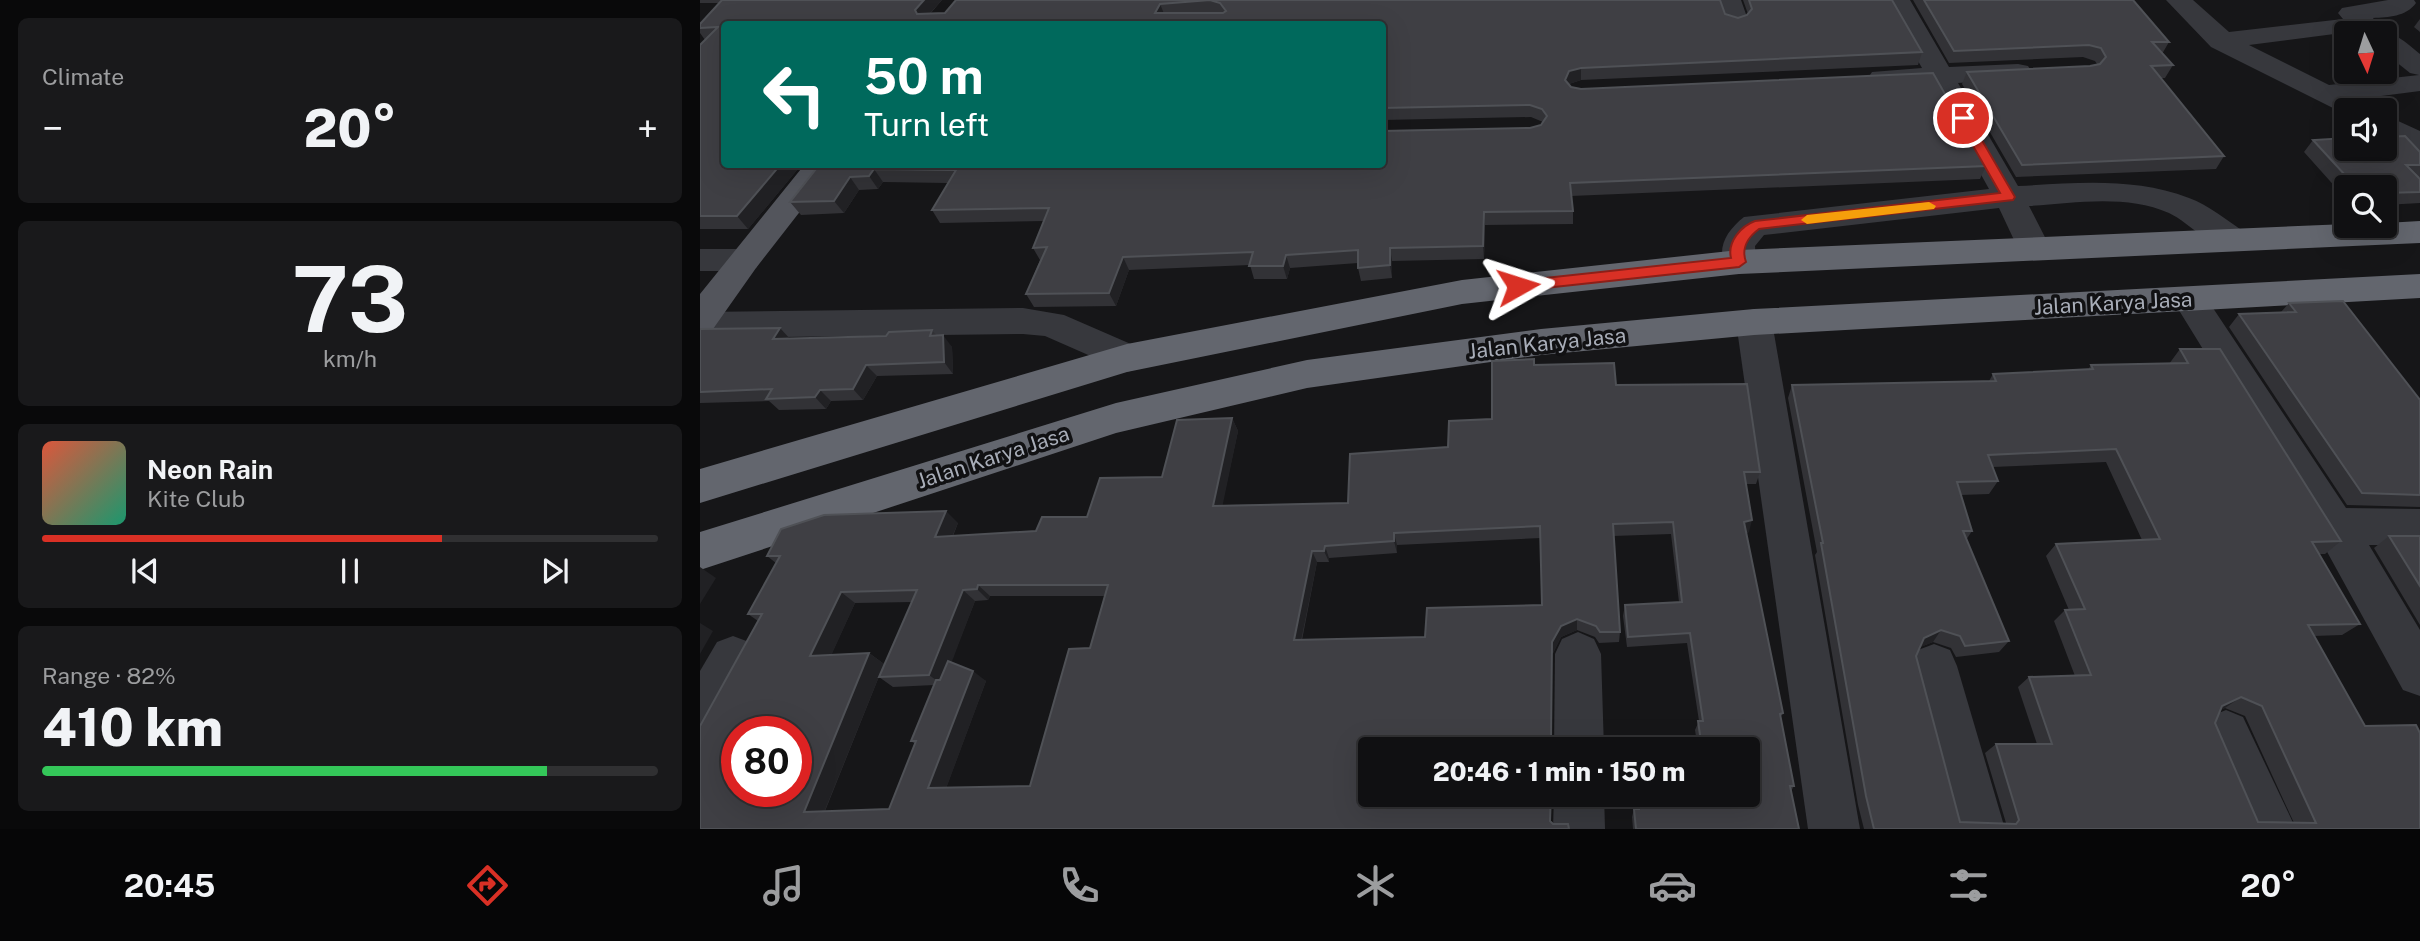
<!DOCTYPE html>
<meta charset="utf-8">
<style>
:root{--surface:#101012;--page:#19191b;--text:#f1f3f6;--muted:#9c9d9f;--line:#303032;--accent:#d93025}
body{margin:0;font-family:"Public Sans",sans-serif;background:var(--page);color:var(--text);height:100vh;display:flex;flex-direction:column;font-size:26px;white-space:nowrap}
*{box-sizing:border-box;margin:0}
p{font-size:23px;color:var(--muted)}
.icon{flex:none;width:38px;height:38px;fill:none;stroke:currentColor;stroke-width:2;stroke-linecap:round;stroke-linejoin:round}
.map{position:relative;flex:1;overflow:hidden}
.drawer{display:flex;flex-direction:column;gap:18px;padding:18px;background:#09090a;width:700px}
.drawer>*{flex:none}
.guide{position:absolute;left:21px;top:21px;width:665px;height:147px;border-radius:7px;box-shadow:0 7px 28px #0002,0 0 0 2px var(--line);background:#00695c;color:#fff;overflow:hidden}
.needle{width:46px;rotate:176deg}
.buttons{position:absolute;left:1634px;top:21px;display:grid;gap:14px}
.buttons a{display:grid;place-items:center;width:63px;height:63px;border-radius:7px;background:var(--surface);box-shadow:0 7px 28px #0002,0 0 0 2px var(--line);font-size:35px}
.speed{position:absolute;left:21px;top:716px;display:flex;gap:14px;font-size:35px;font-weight:700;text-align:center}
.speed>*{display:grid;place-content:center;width:91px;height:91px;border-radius:50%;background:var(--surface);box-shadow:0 7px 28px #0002,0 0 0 2px var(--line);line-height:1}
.speed .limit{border:10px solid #d22;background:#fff;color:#111}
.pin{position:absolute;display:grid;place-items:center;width:60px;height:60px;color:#fff;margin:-30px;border:4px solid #fff;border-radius:50%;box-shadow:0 2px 7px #0007}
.me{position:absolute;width:77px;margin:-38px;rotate:84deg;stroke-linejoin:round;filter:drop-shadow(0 0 5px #0008)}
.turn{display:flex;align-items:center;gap:24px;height:147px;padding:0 28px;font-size:32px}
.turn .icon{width:91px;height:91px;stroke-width:2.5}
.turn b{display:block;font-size:49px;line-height:60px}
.big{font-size:52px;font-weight:800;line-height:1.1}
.drawer .tile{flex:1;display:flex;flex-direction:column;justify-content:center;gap:10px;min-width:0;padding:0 24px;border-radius:10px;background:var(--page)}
.drawer .dial{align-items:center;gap:0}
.dial b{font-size:91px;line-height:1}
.song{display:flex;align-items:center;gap:21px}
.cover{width:84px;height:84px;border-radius:10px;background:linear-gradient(135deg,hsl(10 70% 55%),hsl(160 70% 35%))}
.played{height:7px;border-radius:4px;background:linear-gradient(90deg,var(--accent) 65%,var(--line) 65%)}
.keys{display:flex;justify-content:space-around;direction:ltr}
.heat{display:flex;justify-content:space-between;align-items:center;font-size:38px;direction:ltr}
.charge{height:10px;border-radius:5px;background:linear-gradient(90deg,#34c759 82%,var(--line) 0)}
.trip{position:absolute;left:658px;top:737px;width:402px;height:70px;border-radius:7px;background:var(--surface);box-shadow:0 7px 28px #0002,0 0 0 2px var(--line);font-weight:800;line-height:70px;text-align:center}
.dock{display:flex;height:112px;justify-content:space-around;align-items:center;background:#060607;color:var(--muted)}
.dock .icon{width:49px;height:49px}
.dock .selected{color:var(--accent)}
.dock b{font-size:32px;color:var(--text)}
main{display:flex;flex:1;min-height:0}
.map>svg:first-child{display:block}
</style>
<main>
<section class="drawer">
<div class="tile"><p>Climate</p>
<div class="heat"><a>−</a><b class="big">20°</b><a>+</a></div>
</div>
<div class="tile dial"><b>73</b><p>km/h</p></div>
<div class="tile">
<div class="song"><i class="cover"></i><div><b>Neon Rain</b><p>Kite Club</p></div></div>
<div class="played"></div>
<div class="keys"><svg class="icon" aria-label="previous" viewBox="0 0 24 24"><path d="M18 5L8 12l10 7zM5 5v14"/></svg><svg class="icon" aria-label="pause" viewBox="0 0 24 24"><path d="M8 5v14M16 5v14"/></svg><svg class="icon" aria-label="next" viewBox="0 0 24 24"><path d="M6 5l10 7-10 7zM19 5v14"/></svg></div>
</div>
<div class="tile"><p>Range · 82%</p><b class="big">410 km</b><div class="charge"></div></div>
</section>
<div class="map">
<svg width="1720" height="829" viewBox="0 0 1720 829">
<rect width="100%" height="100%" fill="#161618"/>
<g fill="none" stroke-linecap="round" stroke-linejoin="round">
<g fill="#37383d" fill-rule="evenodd">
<path d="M1015,0H1041L1048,20L1044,25L1035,28L1026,25Z"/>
<path d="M1184,0H1210L1249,67L1318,64L1328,66L1332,72L1328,78L1258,83L1318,186C1377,183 1433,177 1489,198C1509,205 1527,221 1545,232L1549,240L1545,248C1515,256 1494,225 1469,213C1426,194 1374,203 1329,206L1351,249L1346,257L1334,260L1322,257L1299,208L1064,235L1055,246L1056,262L1051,270L1039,274L1027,270C1015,250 1026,231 1044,217L1289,189L1231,84L1182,86L1172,84L1168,78L1172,72L1222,68Z"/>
<path d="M1466,0H1493L1529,32L1643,19L1638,13L1642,8L1688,0H1714L1716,3C1706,17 1688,17 1673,18L1677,24L1673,29L1549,45L1629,85L1719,75L1710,73L1685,53V33H1680C1696,31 1708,45 1720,54V91L1658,99L1669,104L1673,110H1647V115L1511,47Z"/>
<path d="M1685,115L1720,131V152L1685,136Z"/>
<path d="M0,249H44L56,252L61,260L56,268L44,271H0Z"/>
<path d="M1489,287L1501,290L1646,508L1720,509V545H1669L1720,630V696L1703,690L1620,539L1472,299L1477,290Z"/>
<path d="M323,308L364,315L440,348L445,358L440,368L427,372L345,336L323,334L0,338V312Z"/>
<path d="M1054,309L1067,313L1072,322L1160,829H1108L1036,322L1041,313Z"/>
<path d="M878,632L894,639L901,654L904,749H854L855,654L862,639Z"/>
<path d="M33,636L49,642L56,658L17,734L0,741V671L17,642Z"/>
<path d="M1234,644L1250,650L1257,666L1305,829H1253L1211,666L1218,650Z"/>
<path d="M1526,710L1543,717L1596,829H1543L1502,734L1509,717Z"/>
<path d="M854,794H904L905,829H853Z"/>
</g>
<path fill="#53555c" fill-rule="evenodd" d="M105,164H137L56,268L13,329L0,333V294Z"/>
<g fill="#63666e" fill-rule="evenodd">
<path d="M1720,221V243L1039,274L762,304L427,372L0,503V469L427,344L762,280L1039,250L1647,224L1685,226V223Z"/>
<path d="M1720,274V298L1054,335L841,355L607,388L416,433L0,570V532L416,403L607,360L841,329L1054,309Z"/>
</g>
</g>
<g fill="#323236" fill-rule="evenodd">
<path d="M0,0H242L230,14L245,13L256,0H1020L1025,14L1038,18L1048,14L1043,0H1192L1222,52L1218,65L881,80L869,84L871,87L1286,166L1280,179L871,196L873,211V224L785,225L784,259L692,261V278L661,281L658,268V263L590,268L587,279H554L550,265L429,270L416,306L334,307L326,294L340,260L333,248L344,221L240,223L232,210L248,183L183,182L178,189L159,190L144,213L101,215L90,202L120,164L830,128L841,125L843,122L831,117L682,120V24H24V164H102L48,229H0V45L5,40L0,33V24L20,3H0Z"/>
<path d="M1213,0H1433L1469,42L1462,54L1473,65L1465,78H1460L1524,156L1516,169L1316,177L1262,84L1267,72L1390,66L1397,64L1395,61L1383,57L1249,63Z"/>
<path d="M1720,19V32L1714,27Z"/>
<path d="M1613,140L1720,152V177H1718L1720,179V203L1685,205V187H1647V200L1604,152Z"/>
<path d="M1589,303L1720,400V507L1647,505L1529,327L1539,314L1581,312Z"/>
<path d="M0,329L90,339L186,336L232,330L236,335L252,347L253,374L177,376L163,400L131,401L126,409L79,410L69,401L0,403Z"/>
<path d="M1480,349L1641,541L1625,554H1619L1660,624L1642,635L1614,636L1720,829H1164L1158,805L1115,555L1117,552L1088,398L1092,385L1289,381L1293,374L1388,370L1391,365L1469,364ZM1406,462L1442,540L1356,544L1346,556L1369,610H1365L1354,621L1375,676L1329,677L1318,687L1337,744H1296L1285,753L1306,823L1260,822L1216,656L1220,647L1233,642L1251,648L1256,657L1299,652L1309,641L1266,540L1272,531L1261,495L1289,494L1298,481L1293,467ZM1525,708L1545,716L1594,823L1558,822L1515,723L1520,710Z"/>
<path d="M834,365L916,385L1060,472L1056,484H1046L1049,532L1046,533L1083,713L1080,718L1094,786L1091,791L1099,829H933L932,817L934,809H936L935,794H1048V749H998L995,730L999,721L987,643L927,647L923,616L925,605L979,602L971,534L913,536L920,632L919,642L899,643L895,637L877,630L861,637L853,653L670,794L0,829L58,621L48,614L76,563L67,556L258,523L253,536L336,531L387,517L462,477L532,418L538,431L522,505L648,503L748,447L792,419ZM841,538L842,605L725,637L602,640L617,562H629V558L697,553V545ZM290,596H405L390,648L330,786L246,788L286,681L251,662L275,601L288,600ZM212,602L179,677L193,687L234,685L211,741L215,744L189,809L125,811L184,664L169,653L131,655L155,603Z"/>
<path d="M1689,536H1720V625L1674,548Z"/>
</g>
<g fill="#212124">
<path d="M224,0H242L222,22L215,10Z"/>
<path d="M460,4L465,16L455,13Z"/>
<path d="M881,68V80L869,84L865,92V80L869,71Z"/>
<path d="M81,164H102L48,229L37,216Z"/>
<path d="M174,169L183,182L178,189L169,176Z"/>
<path d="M150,177L159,190L144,213L134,201Z"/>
<path d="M784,212L785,225L784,259L783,246Z"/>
<path d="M690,248L692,261V278L690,265Z"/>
<path d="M586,255L590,268L587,279L583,266Z"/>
<path d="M423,257L429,270L416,306L409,293Z"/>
<path d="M80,328L91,340L73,339Z"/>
<path d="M243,335L252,347L253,374L244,362Z"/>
<path d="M166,365L177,376L163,400L153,389Z"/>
<path d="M120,390L131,401L126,409L115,397Z"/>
<path d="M532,418L538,431L520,518L513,506Z"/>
<path d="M246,511L258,523L247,548L235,537Z"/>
<path d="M1052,520L1049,532L1041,534L1044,522Z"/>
<path d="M694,533L697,545V553L694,541Z"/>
<path d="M625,546L629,558V562L624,551Z"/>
<path d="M612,551L617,562L599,651L594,640Z"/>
<path d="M0,567L16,578L0,604Z"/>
<path d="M278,585L290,596L288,600L277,589Z"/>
<path d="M263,590L275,601L243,685L229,675Z"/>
<path d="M141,592L155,603L126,667L110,656Z"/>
<path d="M877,619V630L861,637L853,653L852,642L861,626Z"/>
<path d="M0,623L13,631L0,654Z"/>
<path d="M1241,630L1233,642L1216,649L1224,638Z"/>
<path d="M169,653L184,664L121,820L104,812Z"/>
<path d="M273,671L286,681L243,797L228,788Z"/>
<path d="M1541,697L1525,708L1507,716L1522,706Z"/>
</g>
<g fill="#3f3f44" stroke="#4f5156" stroke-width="2" fill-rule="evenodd">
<path d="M22,0H224L215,10L217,14L245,13L256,0H510L460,4L455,13H523L526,11L520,3L510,0H1020L1025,14L1038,18L1047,15L1052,9L1049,0H1192L1222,52L881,68L869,71L865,80L871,87L881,89L1233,73L1286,166L870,183L873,211L784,212L783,246L690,248V265L658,268V250L586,255L583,266H549L553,252L423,257L409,293L326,294L347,247L333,248L349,208L232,210L256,170L174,169L169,176L150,177L134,201L90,202L120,164H682V131L830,128L841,125L847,116L842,109L830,105L682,108V24H24V164H81L37,216H0V45L18,27L0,28V24Z"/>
<path d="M1224,0H1433L1469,42H1452L1473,65L1451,66L1524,156L1322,165L1267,72L1390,66L1400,64L1406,57L1401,48L1389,45L1254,51Z"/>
<path d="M1705,136L1720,152V165H1706L1720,179V192L1685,193V187H1656L1613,140L1647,138V149H1685V137Z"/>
<path d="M1643,301L1720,400V495L1662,493L1539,314L1596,312L1589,303Z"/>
<path d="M80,328L73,339L186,336L189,332L232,330L230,336L243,335L244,362L166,365L153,389L120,390L115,397L66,399L72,389L0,392V329Z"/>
<path d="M1480,349H1520L1641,541L1612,542L1660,624L1608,625L1665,726L1716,725L1720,733V829H1174L1166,796L1121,543H1123L1092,385L1296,381L1293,374L1393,369L1391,365L1488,363ZM1416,449L1460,539L1356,544L1385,609L1365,610L1391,675L1329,677L1352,744H1296L1319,820L1316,824L1260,822L1216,656L1224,638L1241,630L1260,636L1265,646L1309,641L1263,531H1272L1257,482L1298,481L1288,455ZM1541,697L1562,706L1616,823L1558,822L1515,723L1522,706Z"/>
<path d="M834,359V365L914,363L916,385L1047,384L1060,472H1044L1052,520L1044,522L1083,713L1080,714L1094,786H1090L1099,829H936L934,809H939L938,794H1048V749H1002L998,721H1003L990,633L928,637L925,605L982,602L973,522L913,524L920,632H900L896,626L877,619L861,626L852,642L851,740L854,743H871V749H670V794H851L850,821L853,824H868L869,829H0V726L62,614H48L80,556H67L81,529L124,515L246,511L235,537L336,531L342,517H387L400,478L462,477L477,420L532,418L513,506L648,503L650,454L748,447L749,421L792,419V361ZM840,526L842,605L727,608L725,637L594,640L612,551H624L625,546L694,541V533ZM278,585H408L390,648L369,649L330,786L228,788L273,671L248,661L240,680H236L211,741H216L189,809L104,812L169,653L110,656L141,592L217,590L179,677L229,675L263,590L277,589ZM37,732H96V791H37Z"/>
<path d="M1689,536H1720V586Z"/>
</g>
<path fill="#d93025" stroke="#8d1f18" stroke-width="2" d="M1263,115L1269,118L1315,197L1313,200L1059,229C1047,238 1041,248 1046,262L1039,267L818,291L811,286L818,281L1031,258C1027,242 1041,226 1055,221L1300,193L1257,118Z"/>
<path fill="#f59e0b" d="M1229,202L1236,206L1234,209L1107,224L1101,220L1107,215Z"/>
<g text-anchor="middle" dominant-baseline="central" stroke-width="7" stroke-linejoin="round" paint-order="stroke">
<g font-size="21" fill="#a8adb8" stroke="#111113">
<text transform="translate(1413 303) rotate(-3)">Jalan Karya Jasa</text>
<text transform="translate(847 343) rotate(-6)">Jalan Karya Jasa</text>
<text transform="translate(293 457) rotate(-18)">Jalan Karya Jasa</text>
</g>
</g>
</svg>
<div class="buttons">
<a><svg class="needle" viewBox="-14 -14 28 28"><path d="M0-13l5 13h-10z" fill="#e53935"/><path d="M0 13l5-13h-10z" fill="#9c9d9f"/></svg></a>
<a><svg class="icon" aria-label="sound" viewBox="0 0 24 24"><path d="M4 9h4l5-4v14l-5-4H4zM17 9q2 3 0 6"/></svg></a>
<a><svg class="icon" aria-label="search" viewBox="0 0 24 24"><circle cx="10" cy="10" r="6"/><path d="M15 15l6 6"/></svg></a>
</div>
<div class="speed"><div class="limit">80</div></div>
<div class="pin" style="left:1263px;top:118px;background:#d93025"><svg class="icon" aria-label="arrive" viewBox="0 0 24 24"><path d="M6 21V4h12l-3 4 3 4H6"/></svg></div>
<svg class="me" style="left:818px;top:286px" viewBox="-20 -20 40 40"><path d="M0-17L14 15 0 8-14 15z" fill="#d93025" stroke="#fff" stroke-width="4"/></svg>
<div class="trip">20:46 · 1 min · 150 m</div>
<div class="guide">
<div class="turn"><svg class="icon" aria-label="left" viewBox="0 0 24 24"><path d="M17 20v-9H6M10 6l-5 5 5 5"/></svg><div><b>50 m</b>Turn left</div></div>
</div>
</div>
</main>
<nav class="dock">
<b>20:45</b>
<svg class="icon selected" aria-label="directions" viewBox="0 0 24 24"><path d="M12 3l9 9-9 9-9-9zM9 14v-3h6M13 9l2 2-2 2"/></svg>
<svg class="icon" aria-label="music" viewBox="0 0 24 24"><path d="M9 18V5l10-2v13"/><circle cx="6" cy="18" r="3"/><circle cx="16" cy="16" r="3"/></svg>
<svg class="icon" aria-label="phone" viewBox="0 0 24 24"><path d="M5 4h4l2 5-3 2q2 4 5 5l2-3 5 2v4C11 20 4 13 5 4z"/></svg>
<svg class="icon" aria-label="climate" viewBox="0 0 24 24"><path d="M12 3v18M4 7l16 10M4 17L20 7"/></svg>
<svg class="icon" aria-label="car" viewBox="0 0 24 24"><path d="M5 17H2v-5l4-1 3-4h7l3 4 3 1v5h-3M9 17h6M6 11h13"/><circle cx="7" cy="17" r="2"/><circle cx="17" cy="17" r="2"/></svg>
<svg class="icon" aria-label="filters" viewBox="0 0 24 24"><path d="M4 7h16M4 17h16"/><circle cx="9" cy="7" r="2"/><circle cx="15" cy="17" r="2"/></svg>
<b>20°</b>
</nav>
